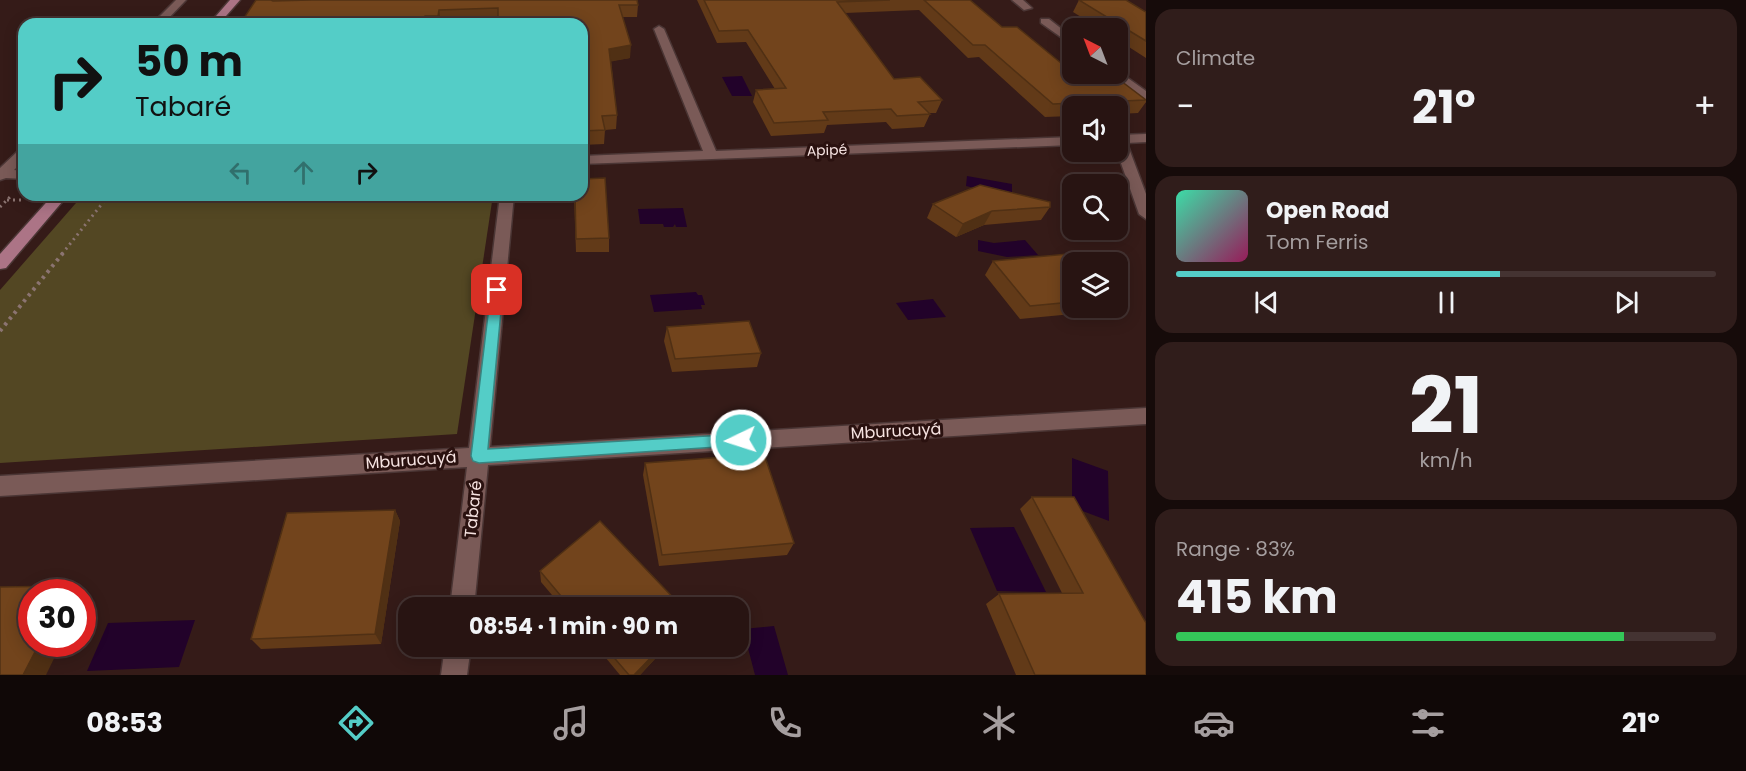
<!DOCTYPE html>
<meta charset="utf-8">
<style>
:root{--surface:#281412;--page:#301d1b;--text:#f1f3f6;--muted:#a59e9f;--line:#443332;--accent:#54cdc7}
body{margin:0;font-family:Poppins,sans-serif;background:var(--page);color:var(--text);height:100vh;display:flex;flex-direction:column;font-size:22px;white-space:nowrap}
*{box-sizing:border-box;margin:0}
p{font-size:20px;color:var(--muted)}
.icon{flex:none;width:33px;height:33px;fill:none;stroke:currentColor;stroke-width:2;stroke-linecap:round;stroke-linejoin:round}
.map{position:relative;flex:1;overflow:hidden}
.sheet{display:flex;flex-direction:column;gap:9px;padding:9px;background:#160b0a;width:600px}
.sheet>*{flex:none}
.banner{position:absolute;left:18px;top:18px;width:570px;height:183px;border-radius:18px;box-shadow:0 3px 15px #0003,0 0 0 2px var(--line);background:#54cdc7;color:#111;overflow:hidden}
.needle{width:39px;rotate:318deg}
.tools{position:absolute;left:1062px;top:18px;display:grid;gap:12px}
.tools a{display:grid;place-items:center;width:66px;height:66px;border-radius:12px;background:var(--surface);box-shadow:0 3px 15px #0003,0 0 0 2px var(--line);font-size:30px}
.speed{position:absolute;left:18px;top:579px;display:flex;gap:12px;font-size:30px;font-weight:700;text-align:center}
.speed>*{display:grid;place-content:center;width:78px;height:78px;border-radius:50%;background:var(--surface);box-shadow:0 3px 15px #0003,0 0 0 2px var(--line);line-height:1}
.speed .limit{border:9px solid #d22;background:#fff;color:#111}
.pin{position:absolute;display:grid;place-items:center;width:51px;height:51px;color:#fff;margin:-26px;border-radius:12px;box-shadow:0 3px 9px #0006}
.me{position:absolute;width:66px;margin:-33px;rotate:266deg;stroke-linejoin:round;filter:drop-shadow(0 0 4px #0008)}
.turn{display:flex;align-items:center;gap:21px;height:126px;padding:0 18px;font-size:27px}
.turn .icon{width:78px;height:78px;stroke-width:2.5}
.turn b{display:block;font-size:42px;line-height:51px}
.lanes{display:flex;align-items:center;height:57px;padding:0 18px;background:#0003;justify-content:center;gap:30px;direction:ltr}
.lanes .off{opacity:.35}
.big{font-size:45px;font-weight:700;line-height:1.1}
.sheet .widget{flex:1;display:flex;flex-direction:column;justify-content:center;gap:9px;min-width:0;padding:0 21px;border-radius:18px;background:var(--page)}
.sheet .dial{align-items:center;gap:0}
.dial b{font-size:78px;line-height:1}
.song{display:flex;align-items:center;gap:18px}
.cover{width:72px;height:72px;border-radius:9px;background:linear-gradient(135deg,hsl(160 70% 55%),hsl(330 70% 35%))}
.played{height:6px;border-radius:3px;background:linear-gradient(90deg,var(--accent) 60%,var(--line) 60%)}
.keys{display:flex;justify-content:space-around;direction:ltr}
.heat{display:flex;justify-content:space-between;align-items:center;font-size:33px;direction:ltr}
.charge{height:9px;border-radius:4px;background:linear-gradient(90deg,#34c759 83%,var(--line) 0)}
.trip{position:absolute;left:398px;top:597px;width:351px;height:60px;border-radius:18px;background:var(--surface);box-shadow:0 3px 15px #0003,0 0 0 2px var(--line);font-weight:700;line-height:60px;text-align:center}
.tab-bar{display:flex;height:96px;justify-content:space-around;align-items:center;background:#100807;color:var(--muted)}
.tab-bar .icon{width:42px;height:42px}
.tab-bar .current{color:var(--accent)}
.tab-bar b{font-size:27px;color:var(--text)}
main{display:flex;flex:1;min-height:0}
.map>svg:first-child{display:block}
</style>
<main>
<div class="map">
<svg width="1146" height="675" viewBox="0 0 1146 675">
<rect width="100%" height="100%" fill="#351b18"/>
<path fill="#534723" d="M83,195H493L457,434L0,463V290Z"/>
<g fill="#22022a">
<path d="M742,76L752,96H732L722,77Z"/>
<path d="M967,176L1012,184V197L966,186Z"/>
<path d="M683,208L687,227H676L675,224L673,227H664L663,224H640L638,209Z"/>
<path d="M978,240L994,243L1025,240L1038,255L1007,257L978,251Z"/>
<path d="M696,292L698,295H702L705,305H701L702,309L654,312L650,295Z"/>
<path d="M933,299L946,317L908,320L896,303Z"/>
<path d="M1072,458L1108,471L1109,521L1072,507Z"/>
<path d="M1014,527L1046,592L997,591L970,528Z"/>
<path d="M195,620L179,667L87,671L108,623Z"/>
<path d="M774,626L788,675H755L743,629Z"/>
</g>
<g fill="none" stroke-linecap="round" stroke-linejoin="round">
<defs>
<g id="minor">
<path d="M176,0H186L163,24H152Z"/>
<path d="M1012,0H1023L1032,8L1024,10Z"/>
<path d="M1041,19H1049L1072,37V45L1041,23Z"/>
<path d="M659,26L664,29L716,151L1072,137V145L582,164V156L703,151L654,29Z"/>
<path d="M1118,71L1146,91V101L1109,74H1118Z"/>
<path d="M1146,134V142L1127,143L1146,194V219L1139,214L1117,152L1118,135Z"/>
<path d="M24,149V160L14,170L24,171V179L6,178L0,180V168L19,150Z"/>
<path d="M500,195H514L490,447L1146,408V424L488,465L474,608H450L467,467L0,496V476L469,448Z"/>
<path d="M445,646H471L467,675H441Z"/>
</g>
<g id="major">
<path d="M230,0H240L219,24H209Z"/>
<path d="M53,195H68L6,268L0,269V254Z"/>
</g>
</defs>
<use href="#minor" stroke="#4b3635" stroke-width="3"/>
<use href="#major" stroke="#4b3635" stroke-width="3"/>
<g stroke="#8b7471" stroke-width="3" stroke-dasharray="2 4" stroke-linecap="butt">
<path d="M7,200H23"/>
<path d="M0,207L12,195"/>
<path d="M62,254L109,195"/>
</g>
<path stroke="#8b7471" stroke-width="4" stroke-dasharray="3 4.5" stroke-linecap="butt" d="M0,331L63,253"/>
<use href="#minor" fill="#7a5a57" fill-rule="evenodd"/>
<use href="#major" fill="#ac7486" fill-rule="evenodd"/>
</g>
<g fill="#623a18">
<path d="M256,0H637L638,5L637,17H623L630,58L611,61L617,115L616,129L605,130L604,144L582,145V24L498,21L441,22V24H240Z"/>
<path d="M697,0H970L1002,27L1077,76L1146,100V102L1138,113L1118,114V106H1072V116L1045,117L979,57L968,58L919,10L845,13L894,79L942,100L936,113H929L930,114L924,127L892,129L886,122L827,125L824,133L771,136L753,102L756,90L775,89L746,42L717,43Z"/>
<path d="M1079,0L1146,12V58L1118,40V28H1099L1073,12Z"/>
<path d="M574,195H582L609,238V252H576Z"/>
<path d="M933,204L1050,207L1041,220L984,225L956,237L927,218Z"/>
<path d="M993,261L1072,262V308H1107L1104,311L1020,319L985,275Z"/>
<path d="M667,327L761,353L757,367L672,372L664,341Z"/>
<path d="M645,463L794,543L787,555L659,566L643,475Z"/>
<path d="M1032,497L1146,675H1016L986,604L999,594L1062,593L1020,509Z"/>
<path d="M395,510L400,521L381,644L261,649L251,639Z"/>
<path d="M540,571L683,608H563L541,582Z"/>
<path d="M596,646H667L640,675H620Z"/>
</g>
<g fill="#503014">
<path d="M439,10L441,22V24H439L438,16Z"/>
<path d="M631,45L630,58L609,62V49Z"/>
<path d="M992,211L984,225L956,237L963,224Z"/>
<path d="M395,510L400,521L381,644L375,634Z"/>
<path d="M68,586L78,592H65Z"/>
<path d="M39,644H61L46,675H23Z"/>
<path d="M662,646H667L640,675H634Z"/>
</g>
<g fill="#72441c" stroke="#503014" stroke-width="1.5">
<path d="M256,0H271L273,1L311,0H637L638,5H619L631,45L609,49L617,115L602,116L605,130L582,131V24H498V8L439,10L438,16H425L422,24H240Z"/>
<path d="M704,0H890L837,2L894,79L920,77L942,100L918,102L930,114L897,116L891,109L823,112L828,120L774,123L756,90L786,88L748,30L719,31Z"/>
<path d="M924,0H970L1002,27H1017L1072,72V74H1074L1077,76L1113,75L1146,100L1053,104L985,45H973Z"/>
<path d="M1079,0H1126L1146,12V41Z"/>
<path d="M605,178L609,238L576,239L575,195H582V179Z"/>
<path d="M980,185L1050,202V207L992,211L963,224L933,204Z"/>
<path d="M1079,253L1115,262H1072V302L1030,306L993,261Z"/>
<path d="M749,321L761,353L675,359L667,327Z"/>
<path d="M764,454L794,543L662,555L645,463Z"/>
<path d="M1032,497H1074L1146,623V675H1035L999,594L1083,593Z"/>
<path d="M395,510L375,634L251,639L287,513Z"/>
<path d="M600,521L683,608H571L540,571Z"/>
<path d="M68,586L65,592H32V644H39L23,675H0V587Z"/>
<path d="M604,646H662L634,675H629Z"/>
</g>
<path fill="#54cdc7" stroke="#378581" stroke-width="1.5" d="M497,286L503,290L488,449L741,434L747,436L749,440L747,445L479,463L473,461L471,456L491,290Z"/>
<g text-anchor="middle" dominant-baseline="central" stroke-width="6" stroke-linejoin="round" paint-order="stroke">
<g font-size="14" fill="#f6e3e1" stroke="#2a110f">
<text transform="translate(827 150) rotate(-2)">Apipé</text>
</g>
<g font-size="16" fill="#f6e3e1" stroke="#2a110f">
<text transform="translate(896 431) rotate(-3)">Mburucuyá</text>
<text transform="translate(411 460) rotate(-4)">Mburucuyá</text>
<text transform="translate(473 509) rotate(-84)">Tabaré</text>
</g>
</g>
</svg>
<div class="tools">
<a><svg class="needle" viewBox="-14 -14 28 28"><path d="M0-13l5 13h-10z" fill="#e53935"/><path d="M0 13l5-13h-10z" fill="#a59e9f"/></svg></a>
<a><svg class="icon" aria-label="sound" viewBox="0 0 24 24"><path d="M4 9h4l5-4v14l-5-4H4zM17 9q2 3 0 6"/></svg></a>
<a><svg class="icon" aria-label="search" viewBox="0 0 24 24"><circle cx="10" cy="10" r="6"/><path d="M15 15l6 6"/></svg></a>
<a><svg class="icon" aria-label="layers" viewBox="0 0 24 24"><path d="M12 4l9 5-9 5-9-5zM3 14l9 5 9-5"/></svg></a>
</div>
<div class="speed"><div class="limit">30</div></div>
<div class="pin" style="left:497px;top:290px;background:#d93025"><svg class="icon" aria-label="arrive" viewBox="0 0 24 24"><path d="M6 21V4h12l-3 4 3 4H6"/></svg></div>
<svg class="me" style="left:741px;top:440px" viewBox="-20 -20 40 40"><circle r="17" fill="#54cdc7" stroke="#fff" stroke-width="3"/><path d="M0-11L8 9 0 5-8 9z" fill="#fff"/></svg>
<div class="trip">08:54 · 1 min · 90 m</div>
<div class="banner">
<div class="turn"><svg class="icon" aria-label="right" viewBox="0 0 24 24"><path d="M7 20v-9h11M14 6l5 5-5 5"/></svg><div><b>50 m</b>Tabaré</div></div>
<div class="lanes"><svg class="icon off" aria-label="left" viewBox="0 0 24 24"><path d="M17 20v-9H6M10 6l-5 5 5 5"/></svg><svg class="icon off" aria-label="ahead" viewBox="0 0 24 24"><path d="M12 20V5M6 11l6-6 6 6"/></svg><svg class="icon" aria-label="right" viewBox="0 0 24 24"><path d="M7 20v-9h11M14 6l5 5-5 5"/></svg></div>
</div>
</div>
<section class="sheet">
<div class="widget"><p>Climate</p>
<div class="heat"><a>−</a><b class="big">21°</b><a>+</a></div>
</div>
<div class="widget">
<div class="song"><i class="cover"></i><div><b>Open Road</b><p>Tom Ferris</p></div></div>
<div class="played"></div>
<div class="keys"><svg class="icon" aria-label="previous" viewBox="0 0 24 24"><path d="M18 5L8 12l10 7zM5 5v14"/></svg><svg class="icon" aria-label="pause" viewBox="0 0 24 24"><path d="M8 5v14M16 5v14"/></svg><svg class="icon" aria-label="next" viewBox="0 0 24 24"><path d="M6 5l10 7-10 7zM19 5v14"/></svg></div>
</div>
<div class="widget dial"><b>21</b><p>km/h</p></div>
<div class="widget"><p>Range · 83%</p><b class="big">415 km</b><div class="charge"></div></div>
</section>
</main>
<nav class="tab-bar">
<b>08:53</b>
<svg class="icon current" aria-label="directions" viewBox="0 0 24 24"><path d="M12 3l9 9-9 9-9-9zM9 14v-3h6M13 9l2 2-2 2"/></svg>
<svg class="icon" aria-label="music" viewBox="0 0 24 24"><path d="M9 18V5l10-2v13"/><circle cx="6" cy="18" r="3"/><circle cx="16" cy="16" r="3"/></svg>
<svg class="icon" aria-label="phone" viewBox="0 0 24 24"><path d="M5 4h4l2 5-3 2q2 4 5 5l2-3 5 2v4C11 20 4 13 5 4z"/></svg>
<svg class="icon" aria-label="climate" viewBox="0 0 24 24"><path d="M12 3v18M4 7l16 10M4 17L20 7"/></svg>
<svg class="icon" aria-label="car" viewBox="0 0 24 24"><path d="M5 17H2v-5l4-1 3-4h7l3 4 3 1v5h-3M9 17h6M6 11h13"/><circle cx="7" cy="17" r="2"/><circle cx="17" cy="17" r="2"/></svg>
<svg class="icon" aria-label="filters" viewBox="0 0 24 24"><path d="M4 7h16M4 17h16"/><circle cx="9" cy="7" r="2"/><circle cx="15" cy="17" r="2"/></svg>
<b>21°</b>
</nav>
